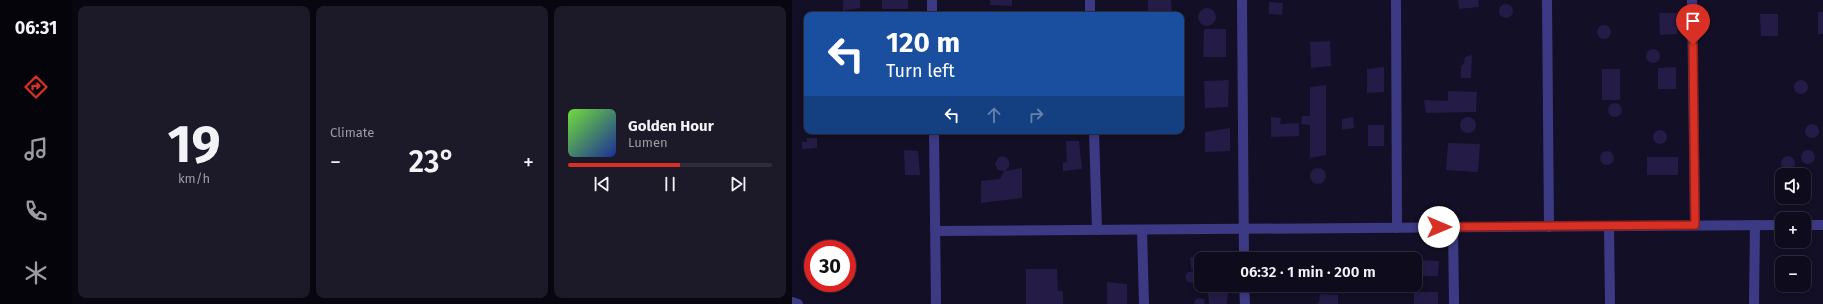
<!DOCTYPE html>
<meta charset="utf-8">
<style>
:root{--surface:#0e0b1c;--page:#1c1929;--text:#f1f3f6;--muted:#9b9ba3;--line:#2e2b3b;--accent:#d93025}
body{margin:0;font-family:"Fira Sans",sans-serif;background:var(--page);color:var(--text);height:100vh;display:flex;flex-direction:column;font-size:15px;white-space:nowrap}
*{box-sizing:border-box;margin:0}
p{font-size:13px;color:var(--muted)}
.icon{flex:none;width:22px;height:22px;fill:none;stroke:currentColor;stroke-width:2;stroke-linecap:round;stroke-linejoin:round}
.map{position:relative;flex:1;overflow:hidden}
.sheet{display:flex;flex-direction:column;gap:6px;padding:6px;background:#08060f;width:720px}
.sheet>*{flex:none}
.guide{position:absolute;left:12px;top:12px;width:380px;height:122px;border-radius:8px;box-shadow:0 2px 6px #0003,0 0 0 1px var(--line);background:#1a4fa0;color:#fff;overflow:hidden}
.controls{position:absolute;left:983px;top:168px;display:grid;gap:8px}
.controls a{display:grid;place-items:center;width:36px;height:36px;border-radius:8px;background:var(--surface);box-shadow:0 2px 6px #0003,0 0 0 1px var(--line);font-size:20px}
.speed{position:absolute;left:12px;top:240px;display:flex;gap:8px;font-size:20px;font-weight:700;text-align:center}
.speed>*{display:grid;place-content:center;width:52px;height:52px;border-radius:50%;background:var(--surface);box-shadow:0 2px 6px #0003,0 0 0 1px var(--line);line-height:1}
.speed .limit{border:6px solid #d22;background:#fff;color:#111}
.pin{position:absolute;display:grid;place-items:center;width:34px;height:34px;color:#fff;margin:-41px -17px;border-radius:50% 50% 50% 0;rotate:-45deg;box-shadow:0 0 4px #0007}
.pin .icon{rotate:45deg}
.me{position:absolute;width:44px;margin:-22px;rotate:90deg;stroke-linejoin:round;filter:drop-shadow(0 0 3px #0008)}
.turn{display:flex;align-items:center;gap:14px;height:84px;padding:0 16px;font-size:18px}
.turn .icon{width:52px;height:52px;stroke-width:2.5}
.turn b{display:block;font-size:28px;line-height:34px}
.lanes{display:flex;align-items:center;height:38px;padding:0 16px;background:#0003;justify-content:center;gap:20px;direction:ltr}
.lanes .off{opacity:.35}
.big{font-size:30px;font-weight:600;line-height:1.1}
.sheet .tile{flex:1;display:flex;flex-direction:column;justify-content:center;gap:6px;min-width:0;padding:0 14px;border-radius:8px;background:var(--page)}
.sheet .dial{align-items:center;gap:0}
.dial b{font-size:52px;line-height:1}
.song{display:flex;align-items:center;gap:12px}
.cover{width:48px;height:48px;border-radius:6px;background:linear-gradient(135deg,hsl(100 70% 55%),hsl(230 70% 35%))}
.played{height:4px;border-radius:2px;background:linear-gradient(90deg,var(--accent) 55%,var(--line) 55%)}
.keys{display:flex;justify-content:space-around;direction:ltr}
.heat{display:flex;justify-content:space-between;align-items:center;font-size:22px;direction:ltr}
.sheet .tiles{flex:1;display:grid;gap:6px;grid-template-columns:repeat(3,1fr)}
.trip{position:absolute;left:402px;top:252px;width:228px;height:40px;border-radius:8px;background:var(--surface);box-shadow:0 2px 6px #0003,0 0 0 1px var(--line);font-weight:600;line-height:40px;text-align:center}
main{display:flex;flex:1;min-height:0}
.dock{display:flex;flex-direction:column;width:72px;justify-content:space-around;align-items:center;background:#06040b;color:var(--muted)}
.dock .icon{width:28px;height:28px}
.dock .on{color:var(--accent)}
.dock b{font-size:18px;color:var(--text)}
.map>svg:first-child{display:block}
</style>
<main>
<nav class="dock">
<b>06:31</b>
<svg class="icon on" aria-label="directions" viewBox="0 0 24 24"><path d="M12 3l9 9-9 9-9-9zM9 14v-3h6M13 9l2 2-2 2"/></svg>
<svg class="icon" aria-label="music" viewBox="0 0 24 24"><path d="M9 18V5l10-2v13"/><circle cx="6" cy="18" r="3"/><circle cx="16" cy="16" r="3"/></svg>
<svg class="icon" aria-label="phone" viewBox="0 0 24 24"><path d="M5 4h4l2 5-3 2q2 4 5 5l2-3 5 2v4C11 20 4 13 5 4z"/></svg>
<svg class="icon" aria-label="climate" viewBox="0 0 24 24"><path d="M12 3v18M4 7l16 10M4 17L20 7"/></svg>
</nav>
<section class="sheet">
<div class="tiles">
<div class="tile dial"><b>19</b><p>km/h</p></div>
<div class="tile"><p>Climate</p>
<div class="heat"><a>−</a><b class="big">23°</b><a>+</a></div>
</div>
<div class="tile">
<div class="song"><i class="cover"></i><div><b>Golden Hour</b><p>Lumen</p></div></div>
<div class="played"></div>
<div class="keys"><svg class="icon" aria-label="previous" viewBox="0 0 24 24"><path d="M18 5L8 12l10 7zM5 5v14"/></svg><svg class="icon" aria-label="pause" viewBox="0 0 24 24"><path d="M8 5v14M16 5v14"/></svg><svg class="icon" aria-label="next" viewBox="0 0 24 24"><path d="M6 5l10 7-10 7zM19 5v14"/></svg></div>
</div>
</div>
</section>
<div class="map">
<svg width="1031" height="304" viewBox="0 0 1031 304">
<rect width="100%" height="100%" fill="#130f26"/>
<g fill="#241b47">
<path d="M51,0H68V8L51,11Z"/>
<rect x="90" y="0" width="26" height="9"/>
<path d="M198,0H220V6L198,5Z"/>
<path d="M356,0H379L380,15H356Z"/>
<path d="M666,0H686L687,7L667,9Z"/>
<path d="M477,2L491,3L490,15L477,14Z"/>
<circle cx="714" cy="11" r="7"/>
<circle cx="415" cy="17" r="9"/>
<rect x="1026" y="12" width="5" height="22"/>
<path d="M867,13H885V34L868,35Z"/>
<path d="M968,14H986V36H969Z"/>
<circle cx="812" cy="32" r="7"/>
<path d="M412,29H434V57H411Z"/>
<path d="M538,41L539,66L519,68L518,42Z"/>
<circle cx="861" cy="56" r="7"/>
<path d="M680,55L679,78H669V66L672,63L673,57Z"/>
<path d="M592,67V92L575,93V69Z"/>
<path d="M884,67V89H866V68Z"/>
<rect x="810" y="69" width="18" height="31"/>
<path d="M15,78V93H11V79Z"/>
<path d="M437,80L436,107L413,108L412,81Z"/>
<circle cx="1009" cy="87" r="7"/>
<path d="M534,85V155L518,158V125L509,124L510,116H518V87Z"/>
<path d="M656,91L685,92L684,112L634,113L632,100L656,101Z"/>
<circle cx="823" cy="110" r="7"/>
<path d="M479,117L489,118L488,124L507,123V136L479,137Z"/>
<path d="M561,117L562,128L550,130V119Z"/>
<circle cx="676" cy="125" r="8"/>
<circle cx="1020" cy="131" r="7"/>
<rect x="576" y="125" width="16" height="21"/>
<path d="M438,128V151L413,152V132Z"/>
<circle cx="868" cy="137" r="7"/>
<path d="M15,138H25V148L10,149V142H15Z"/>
<path d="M274,141H287L290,169L271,171V163L275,162Z"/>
<path d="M656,143L688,144L686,172L654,170Z"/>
<path d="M112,150L126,151L128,175H113Z"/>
<circle cx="1016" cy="157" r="7"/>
<circle cx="815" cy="158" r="7"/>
<path d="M210,156L215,158L217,162V167L213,171L230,168V198L189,203V181L208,179L212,171L206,170L203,164L206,158Z"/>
<circle cx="996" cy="163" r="7"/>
<rect x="855" y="157" width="31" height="18"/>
<circle cx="526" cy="176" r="8"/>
<path d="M398,257L409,258V276L406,268L399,269Z"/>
<path d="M623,260L647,261L646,276H623Z"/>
<path d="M234,269H265L266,291H271V304H234Z"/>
<circle cx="399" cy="277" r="5.5"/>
<path d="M315,282L335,284V304H315Z"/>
<path d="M436,291L435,304H417L416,292Z"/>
<rect x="622" y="292" width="24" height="12"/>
<path d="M528,294L546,295V304H523L527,303Z"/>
<path d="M406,298L412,299L413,304H402L403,300Z"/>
</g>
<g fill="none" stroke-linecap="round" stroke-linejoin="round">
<g stroke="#3d3a85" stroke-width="10">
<path d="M140,0V15"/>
<path d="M298,0V15"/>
<path d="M450,0L452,259"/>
<path d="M604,0L605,228"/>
<path d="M755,0L757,227"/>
<path d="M900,0L903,225"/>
<path d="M142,131L144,304"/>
<path d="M302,131L305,230"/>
<path d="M1012,225H1031"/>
<path d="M817,226L818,304"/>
<path d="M661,227L662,304"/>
<path d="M350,230L352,304"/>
<path d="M143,231L990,225"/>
<path d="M452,285L453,304"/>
<path d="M0,302L6,304"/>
<path d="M962,304L963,225"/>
</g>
</g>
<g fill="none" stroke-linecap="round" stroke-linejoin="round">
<defs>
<path id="route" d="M647,227L903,225L901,45"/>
</defs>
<use href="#route" stroke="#8d1f18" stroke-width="10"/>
<use href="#route" stroke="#d93025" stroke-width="7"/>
</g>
</svg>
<div class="controls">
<a><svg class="icon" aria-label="sound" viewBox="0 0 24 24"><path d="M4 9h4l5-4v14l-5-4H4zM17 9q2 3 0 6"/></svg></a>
<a>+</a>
<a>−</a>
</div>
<div class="speed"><div class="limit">30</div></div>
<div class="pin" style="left:901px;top:45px;background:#d93025"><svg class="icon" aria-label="arrive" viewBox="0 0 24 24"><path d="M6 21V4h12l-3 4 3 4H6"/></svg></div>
<svg class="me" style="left:647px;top:227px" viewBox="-20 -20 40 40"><circle r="19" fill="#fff"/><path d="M0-13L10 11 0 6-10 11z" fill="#d93025"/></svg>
<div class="trip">06:32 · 1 min · 200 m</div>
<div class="guide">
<div class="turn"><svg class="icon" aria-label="left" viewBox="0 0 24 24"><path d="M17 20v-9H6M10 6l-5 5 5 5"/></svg><div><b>120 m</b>Turn left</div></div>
<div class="lanes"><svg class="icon" aria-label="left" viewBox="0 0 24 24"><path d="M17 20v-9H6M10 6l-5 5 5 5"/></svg><svg class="icon off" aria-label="ahead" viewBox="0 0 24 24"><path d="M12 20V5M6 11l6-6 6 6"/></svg><svg class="icon off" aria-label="right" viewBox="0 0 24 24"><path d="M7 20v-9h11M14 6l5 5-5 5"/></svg></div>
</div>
</div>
</main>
